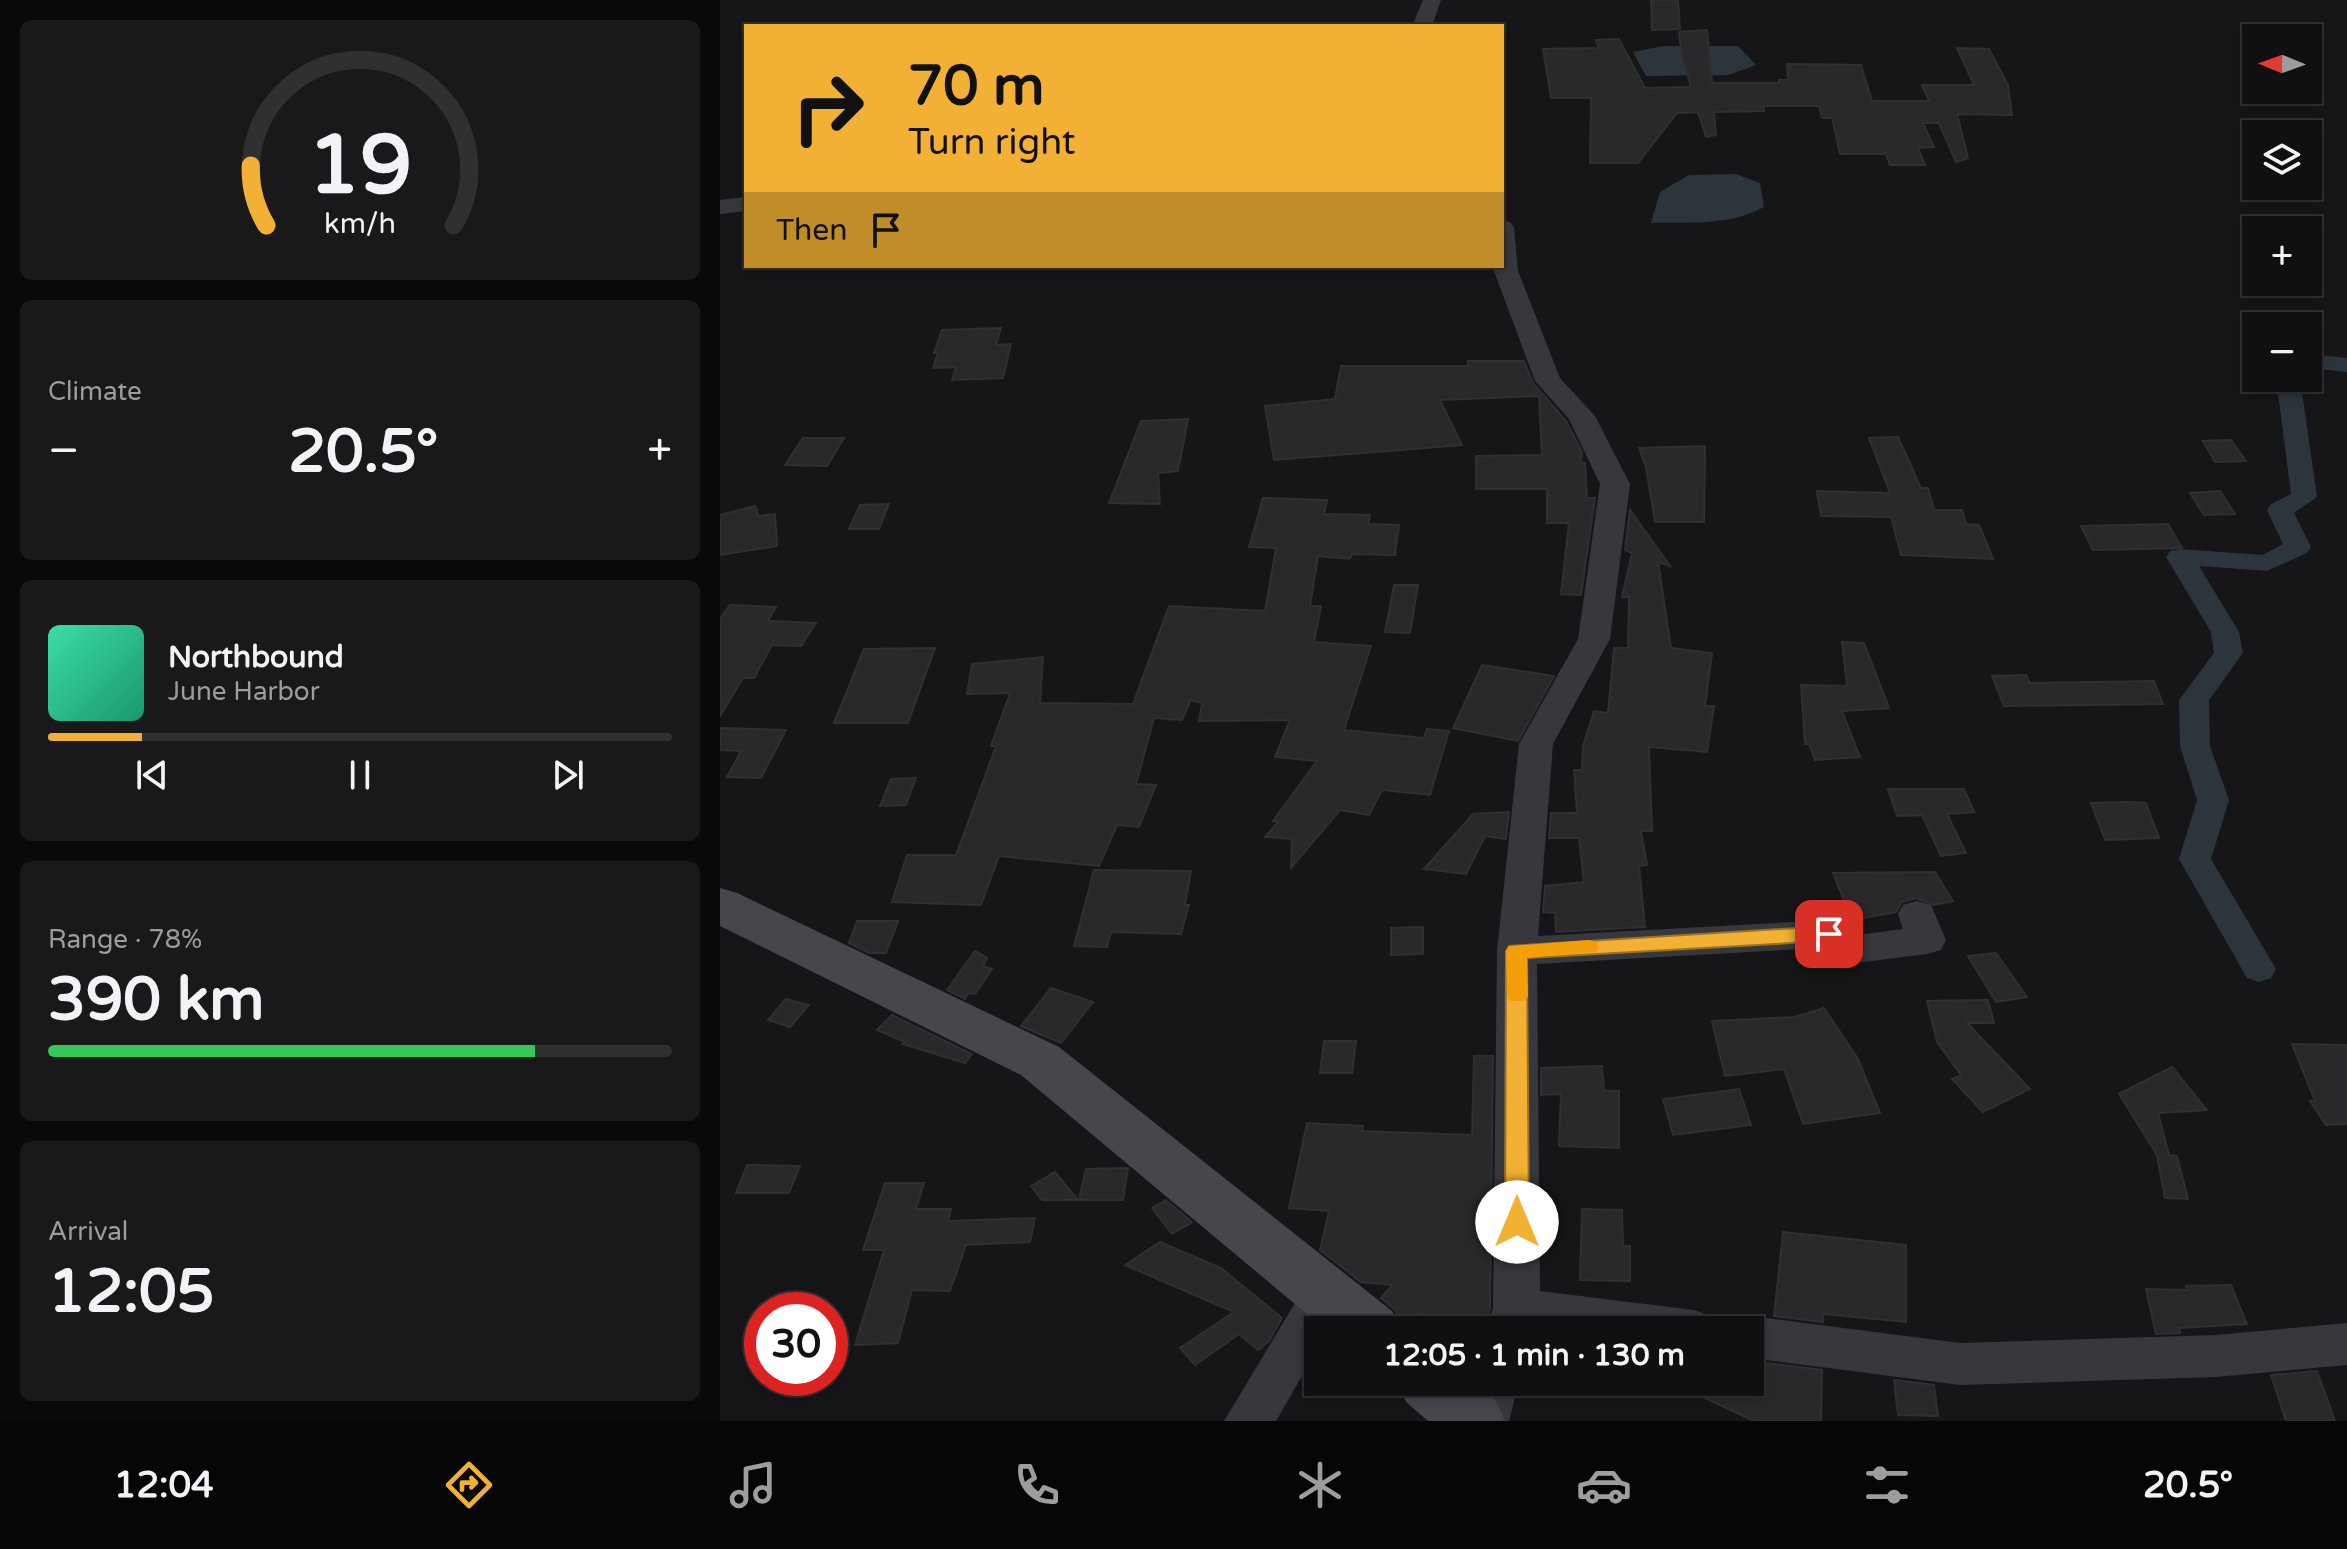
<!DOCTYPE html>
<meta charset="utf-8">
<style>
:root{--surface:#101012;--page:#19191b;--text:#f1f3f6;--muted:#9c9d9f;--line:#303032;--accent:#f2b134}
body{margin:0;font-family:"Varela Round",sans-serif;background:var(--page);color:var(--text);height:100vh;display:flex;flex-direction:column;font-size:30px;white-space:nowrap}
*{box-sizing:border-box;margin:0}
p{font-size:26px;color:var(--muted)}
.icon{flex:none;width:44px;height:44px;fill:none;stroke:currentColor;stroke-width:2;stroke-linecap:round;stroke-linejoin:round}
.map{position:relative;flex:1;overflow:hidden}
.sheet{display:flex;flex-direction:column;gap:20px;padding:20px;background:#09090a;width:720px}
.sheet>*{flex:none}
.banner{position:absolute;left:24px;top:24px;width:760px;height:244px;border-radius:0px;box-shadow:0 4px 12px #0003,0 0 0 2px var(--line);background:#f2b134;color:#111;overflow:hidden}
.needle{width:52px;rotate:271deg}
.fabs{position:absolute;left:1522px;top:24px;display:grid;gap:16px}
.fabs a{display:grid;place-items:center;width:80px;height:80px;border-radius:0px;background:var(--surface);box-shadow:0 4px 12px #0003,0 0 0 2px var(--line);font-size:40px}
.speed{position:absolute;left:24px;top:1292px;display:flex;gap:16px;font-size:40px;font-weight:700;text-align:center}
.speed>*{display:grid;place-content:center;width:104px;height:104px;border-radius:50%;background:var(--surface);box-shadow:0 4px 12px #0003,0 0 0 2px var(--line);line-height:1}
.speed .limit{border:12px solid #d22;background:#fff;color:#111}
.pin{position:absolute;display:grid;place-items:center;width:68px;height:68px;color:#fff;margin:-34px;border-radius:16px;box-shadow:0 4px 12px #0006}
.me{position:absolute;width:88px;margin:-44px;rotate:0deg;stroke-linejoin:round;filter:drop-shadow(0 0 6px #0008)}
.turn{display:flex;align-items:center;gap:28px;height:168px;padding:0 32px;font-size:36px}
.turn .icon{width:104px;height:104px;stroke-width:2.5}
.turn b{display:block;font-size:56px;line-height:68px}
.then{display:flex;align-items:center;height:76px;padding:0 32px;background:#0003;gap:16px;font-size:30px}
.big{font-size:60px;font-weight:700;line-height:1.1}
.sheet .tile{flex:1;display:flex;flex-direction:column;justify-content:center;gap:12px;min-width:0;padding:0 28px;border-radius:12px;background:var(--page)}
.sheet .dial{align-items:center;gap:0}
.dial svg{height:208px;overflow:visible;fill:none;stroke:var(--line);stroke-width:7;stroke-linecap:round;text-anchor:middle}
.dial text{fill:var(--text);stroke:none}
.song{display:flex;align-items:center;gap:24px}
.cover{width:96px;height:96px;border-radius:12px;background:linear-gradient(135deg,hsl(160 70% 55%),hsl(160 70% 35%))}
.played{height:8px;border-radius:4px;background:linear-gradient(90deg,var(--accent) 15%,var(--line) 15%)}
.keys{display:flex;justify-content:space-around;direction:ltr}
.heat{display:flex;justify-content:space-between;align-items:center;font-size:44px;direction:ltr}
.charge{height:12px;border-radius:6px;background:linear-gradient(90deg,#34c759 78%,var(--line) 0)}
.trip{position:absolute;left:584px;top:1316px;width:460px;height:80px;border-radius:0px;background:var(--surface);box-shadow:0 4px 12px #0003,0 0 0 2px var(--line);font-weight:700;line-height:80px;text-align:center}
.tabs{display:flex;height:128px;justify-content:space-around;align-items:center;background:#060607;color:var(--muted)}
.tabs .icon{width:56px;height:56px}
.tabs .on{color:var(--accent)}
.tabs b{font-size:36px;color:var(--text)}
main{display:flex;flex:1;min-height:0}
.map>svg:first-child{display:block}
</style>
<main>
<section class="sheet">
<div class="tile dial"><svg viewBox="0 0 100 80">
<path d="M14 69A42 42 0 1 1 86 69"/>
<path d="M14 69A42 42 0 0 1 8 46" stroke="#f2b134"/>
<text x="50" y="56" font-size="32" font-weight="700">19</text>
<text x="50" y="72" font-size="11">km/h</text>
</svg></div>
<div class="tile"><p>Climate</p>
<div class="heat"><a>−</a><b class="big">20.5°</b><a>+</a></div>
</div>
<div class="tile">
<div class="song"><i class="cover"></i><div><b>Northbound</b><p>June Harbor</p></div></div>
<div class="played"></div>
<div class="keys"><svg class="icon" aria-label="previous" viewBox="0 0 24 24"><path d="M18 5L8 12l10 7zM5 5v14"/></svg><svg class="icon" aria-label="pause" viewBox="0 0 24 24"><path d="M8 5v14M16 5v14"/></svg><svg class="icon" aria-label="next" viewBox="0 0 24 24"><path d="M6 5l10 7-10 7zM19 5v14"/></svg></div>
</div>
<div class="tile"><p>Range · 78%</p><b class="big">390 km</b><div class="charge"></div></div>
<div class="tile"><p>Arrival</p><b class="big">12:05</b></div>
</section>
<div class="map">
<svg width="1627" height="1421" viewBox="0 0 1627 1421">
<rect width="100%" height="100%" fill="#161618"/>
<g fill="#2c353c">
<path d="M944,46H1018L1036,65L1008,75L926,76L913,52Z"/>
<path d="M1016,174L1040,183L1044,207C1010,226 969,222 931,223L940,192L969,175Z"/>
</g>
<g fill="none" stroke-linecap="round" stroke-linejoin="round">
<g fill="#2c353c" fill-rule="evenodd">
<path d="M1588,354L1627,358V372L1588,368Z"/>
<path d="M1556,378H1580L1597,497L1574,513L1591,547L1587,553L1547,571L1479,566L1519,632L1523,653L1489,700L1490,746L1509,800L1491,859L1556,969L1551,978L1539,982L1527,978L1459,859L1477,800L1460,746L1459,700L1494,653L1491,632L1446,557L1450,551L1460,549L1543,555L1563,544L1547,510L1551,504L1571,494Z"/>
</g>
</g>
<g fill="#29292c" stroke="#303034" stroke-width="2">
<path d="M931,0H958L960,29L932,30Z"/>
<path d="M987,30L992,83H1059V80H1068L1067,64L1141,65L1152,101H1209L1202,85H1254L1237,48L1269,49L1288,85L1292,115L1237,114L1248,158L1236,162L1219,123H1203L1214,147L1198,148L1205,165H1170L1166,154H1120L1112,118H1102L1099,106H1043L1044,111L994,112L996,135L986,137L978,112L957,113L918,163H870L871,98H831L823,49L879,48L876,40L899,39L925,88L971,87L961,53L959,32Z"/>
<path d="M281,328L276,345L291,344L283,378L232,380L236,367L213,368L218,353H214L222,330Z"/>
<path d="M748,361H804L813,383L846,421L862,452L861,463H865L867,498H875L861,595L841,594L849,523H827V489H756V456L822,455L819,396L720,400L742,445L554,460L545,406L615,399L621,366H748Z"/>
<path d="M468,419L458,471L438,473L440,504L389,503L421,421Z"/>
<path d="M1178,437L1201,488H1208L1214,510H1242L1246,524L1259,525L1273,559L1181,555L1171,517L1101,516L1097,491L1170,493L1149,438Z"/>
<path d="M83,438H124L107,466L65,465Z"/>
<path d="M1511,440L1526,461L1495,462L1483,441Z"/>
<path d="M985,446L984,522H935L926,467L919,448Z"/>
<path d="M1500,491L1515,514L1484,515L1470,493Z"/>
<path d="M543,498L607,500L604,514L650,515L648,524L679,525L675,555L632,554L630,559L598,556L590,606H601L594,642L651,646L624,730L704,738L707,729L729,731L710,795L662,790L649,815L620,810L571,868L572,839L545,837L558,822L553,821L597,761L555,757L570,720L479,721L482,703L471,700L462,720L434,718L416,784L436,785L419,827L397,825L379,866L279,856L261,905L172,902L187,855H236L276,746H271L290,693L247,694L252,664L323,657L320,703L413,704L449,606L545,611L556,548L529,547Z"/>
<path d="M169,504L159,529H129L140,505Z"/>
<path d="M35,506L39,516L55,514L57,546L0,555V515Z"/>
<path d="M910,510L950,566L938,562L951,648L992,653L985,706H994L987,752L929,747L932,831H921L927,865L919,866L925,927L836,932L835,913L823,912L825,886L864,882L859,838H829L831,813H857L854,770H862L863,746L874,711L888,713L894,648H908L909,597H902L912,553L905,550Z"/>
<path d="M1448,524L1462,548L1373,550L1361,526Z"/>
<path d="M674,585H698L690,633L665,632Z"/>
<path d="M10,605L56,607L48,621L96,623L81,646L52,645L34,678H23L0,716V619Z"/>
<path d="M1122,642L1144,643L1169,708L1122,711L1140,757L1095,760L1089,744H1085L1081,685L1127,686Z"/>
<path d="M215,648L188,723H114L144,649Z"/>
<path d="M762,665L834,676L798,741L733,728Z"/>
<path d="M1306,675L1310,683L1434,681L1443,704L1284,706L1272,676Z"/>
<path d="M0,728L66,730L41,778L7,777L21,751L0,750Z"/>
<path d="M196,778L186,805L160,806L171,779Z"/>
<path d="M1168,789H1244L1254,812L1227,814L1246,853L1221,856L1202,815L1177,816Z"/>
<path d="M1409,802L1426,803L1439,838L1385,840L1371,803Z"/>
<path d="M789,812L786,839L765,836L746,874L704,869L753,814Z"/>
<path d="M374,870L471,871L465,905H469L461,934L391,932L387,947L354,946Z"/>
<path d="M1215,872L1233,901L1214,905L1196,898L1182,902L1176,912L1132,920L1113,873Z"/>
<path d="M137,921H178L166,953H149L129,943Z"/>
<path d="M703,927V954L671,955V928Z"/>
<path d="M255,951L267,958L263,966L272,969L255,994L248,993L245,999L227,990Z"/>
<path d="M1276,953L1307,997L1276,1002L1248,956Z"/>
<path d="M331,988L373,1002L341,1043L301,1026Z"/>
<path d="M66,999L89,1005L70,1027L48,1020Z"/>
<path d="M1268,1000L1274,1023H1247L1310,1089L1263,1112L1232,1079L1241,1075L1217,1042L1207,1001Z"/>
<path d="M1104,1008L1138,1059L1160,1113L1083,1124L1064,1069L1005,1076L992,1021L1075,1017Z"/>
<path d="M172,1015L252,1054L245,1063L183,1044L185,1042L157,1030Z"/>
<path d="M604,1041H636L632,1073H600Z"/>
<path d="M1572,1044L1627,1045V1124L1606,1125L1590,1101H1595Z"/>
<path d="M754,1056H773L770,1308L766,1321L697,1313L726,1330H684L675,1310L661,1298L672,1285L641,1282L600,1250L609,1211L569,1208L587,1123L643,1126L642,1131L752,1135Z"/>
<path d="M882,1066L884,1091H899V1148L839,1146L841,1094L821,1095V1068Z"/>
<path d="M1452,1067L1487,1110L1438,1113L1449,1155L1457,1156L1468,1199L1445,1198L1437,1155L1399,1094Z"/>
<path d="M1019,1089L1031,1125L953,1135L943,1099Z"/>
<path d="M27,1165L80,1166L69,1193H16Z"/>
<path d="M408,1168L403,1200H359L366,1169Z"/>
<path d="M335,1172L358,1200H322L311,1186Z"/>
<path d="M165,1183H204L196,1209H231L228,1221L315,1218L310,1242L246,1245L230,1291L192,1290L178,1343L135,1345L164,1250H143Z"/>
<path d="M446,1200L472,1222L452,1234L432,1208Z"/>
<path d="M862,1209L902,1210L903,1246H910V1281L860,1280Z"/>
<path d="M1063,1232L1186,1245V1322L1103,1314V1322L1054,1316Z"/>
<path d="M440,1242L501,1268L562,1318L549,1341L538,1350L519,1334L475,1365L460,1348L514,1312L405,1265Z"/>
<path d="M1511,1285L1527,1324L1459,1328L1460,1333L1436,1334L1426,1289L1467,1290L1466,1286Z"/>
<path d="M1030,1361L1102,1370L1101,1421H1034L951,1382H1030Z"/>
<path d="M1597,1371L1615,1421H1566L1551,1375Z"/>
<path d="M1174,1380L1214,1385L1218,1416L1178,1415Z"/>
</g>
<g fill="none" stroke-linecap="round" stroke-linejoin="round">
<g fill="#37383d" fill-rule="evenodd">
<path d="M703,0H721L712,26H692Z"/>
<path d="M26,197V211L0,214V200Z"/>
<path d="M782,220L790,222L794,227L798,271L840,378L875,416L910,484L890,639L833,744L818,936L1109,920L1123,924L1130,936L1183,929L1178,914L1183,905L1197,901L1211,905L1226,940L1221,950L1207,954L1120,965L1106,961L1098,948L817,964L820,1291L974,1310L991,1316L998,1330H766L773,1308L777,951L799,744L858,639L880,484L849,419L815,381L774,271L773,266H782Z"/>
<path d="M606,1272L622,1278L629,1292L609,1330H598V1348L556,1421H504L590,1278Z"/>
<path d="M1030,1316L1240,1343L1496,1335L1627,1323V1365L1496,1377L1240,1385L1030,1358V1330H1010L1013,1322Z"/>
<path d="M751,1382H799L789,1421H739Z"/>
</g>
<g fill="#45474d" fill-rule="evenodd">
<path d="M0,888L17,893L339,1047L672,1311L681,1330H606L301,1075L0,926Z"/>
<path d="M677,1382H753L776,1401L785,1421H708L686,1402Z"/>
</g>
</g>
<path fill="#f2b134" stroke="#9d7322" stroke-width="2" d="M1109,926L1116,928L1119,934L1116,939L1109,941L807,958L809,1222L806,1229L797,1232L789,1229L785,1222L786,951L789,946Z"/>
<path fill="#f59e0b" d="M869,940L876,942L879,947L876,952L807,958L808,996L805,1001H790L787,996L786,951L789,946Z"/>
</svg>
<div class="fabs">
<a><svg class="needle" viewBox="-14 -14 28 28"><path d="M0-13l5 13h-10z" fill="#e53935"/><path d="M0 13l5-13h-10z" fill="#9c9d9f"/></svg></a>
<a><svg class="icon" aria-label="layers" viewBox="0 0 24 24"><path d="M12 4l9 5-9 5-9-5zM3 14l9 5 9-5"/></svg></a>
<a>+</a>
<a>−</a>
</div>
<div class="speed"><div class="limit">30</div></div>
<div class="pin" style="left:1109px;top:934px;background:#d93025"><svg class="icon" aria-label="arrive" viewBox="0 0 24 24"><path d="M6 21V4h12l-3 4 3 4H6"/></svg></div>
<svg class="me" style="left:797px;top:1222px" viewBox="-20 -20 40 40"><circle r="19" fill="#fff"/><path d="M0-13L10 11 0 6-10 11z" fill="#f2b134"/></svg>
<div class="trip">12:05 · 1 min · 130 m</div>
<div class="banner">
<div class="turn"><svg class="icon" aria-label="right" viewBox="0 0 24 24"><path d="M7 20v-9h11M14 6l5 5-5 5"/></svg><div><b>70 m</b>Turn right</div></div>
<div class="then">Then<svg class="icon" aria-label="arrive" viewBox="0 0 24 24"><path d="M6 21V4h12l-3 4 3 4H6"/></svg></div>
</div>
</div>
</main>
<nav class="tabs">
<b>12:04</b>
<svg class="icon on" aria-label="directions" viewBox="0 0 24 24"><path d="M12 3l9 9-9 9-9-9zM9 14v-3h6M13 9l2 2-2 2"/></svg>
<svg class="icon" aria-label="music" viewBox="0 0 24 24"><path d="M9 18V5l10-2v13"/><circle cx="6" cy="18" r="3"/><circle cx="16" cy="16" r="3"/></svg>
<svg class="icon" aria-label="phone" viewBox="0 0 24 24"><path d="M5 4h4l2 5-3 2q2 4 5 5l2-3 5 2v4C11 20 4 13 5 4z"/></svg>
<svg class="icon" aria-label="climate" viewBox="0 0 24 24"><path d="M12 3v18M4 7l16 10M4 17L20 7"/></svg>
<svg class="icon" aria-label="car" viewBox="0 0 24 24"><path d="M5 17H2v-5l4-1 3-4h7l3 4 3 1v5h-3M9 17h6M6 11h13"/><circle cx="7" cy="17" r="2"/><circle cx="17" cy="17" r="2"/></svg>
<svg class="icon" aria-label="filters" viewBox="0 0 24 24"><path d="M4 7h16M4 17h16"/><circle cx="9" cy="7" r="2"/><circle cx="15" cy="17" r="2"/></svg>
<b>20.5°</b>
</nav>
